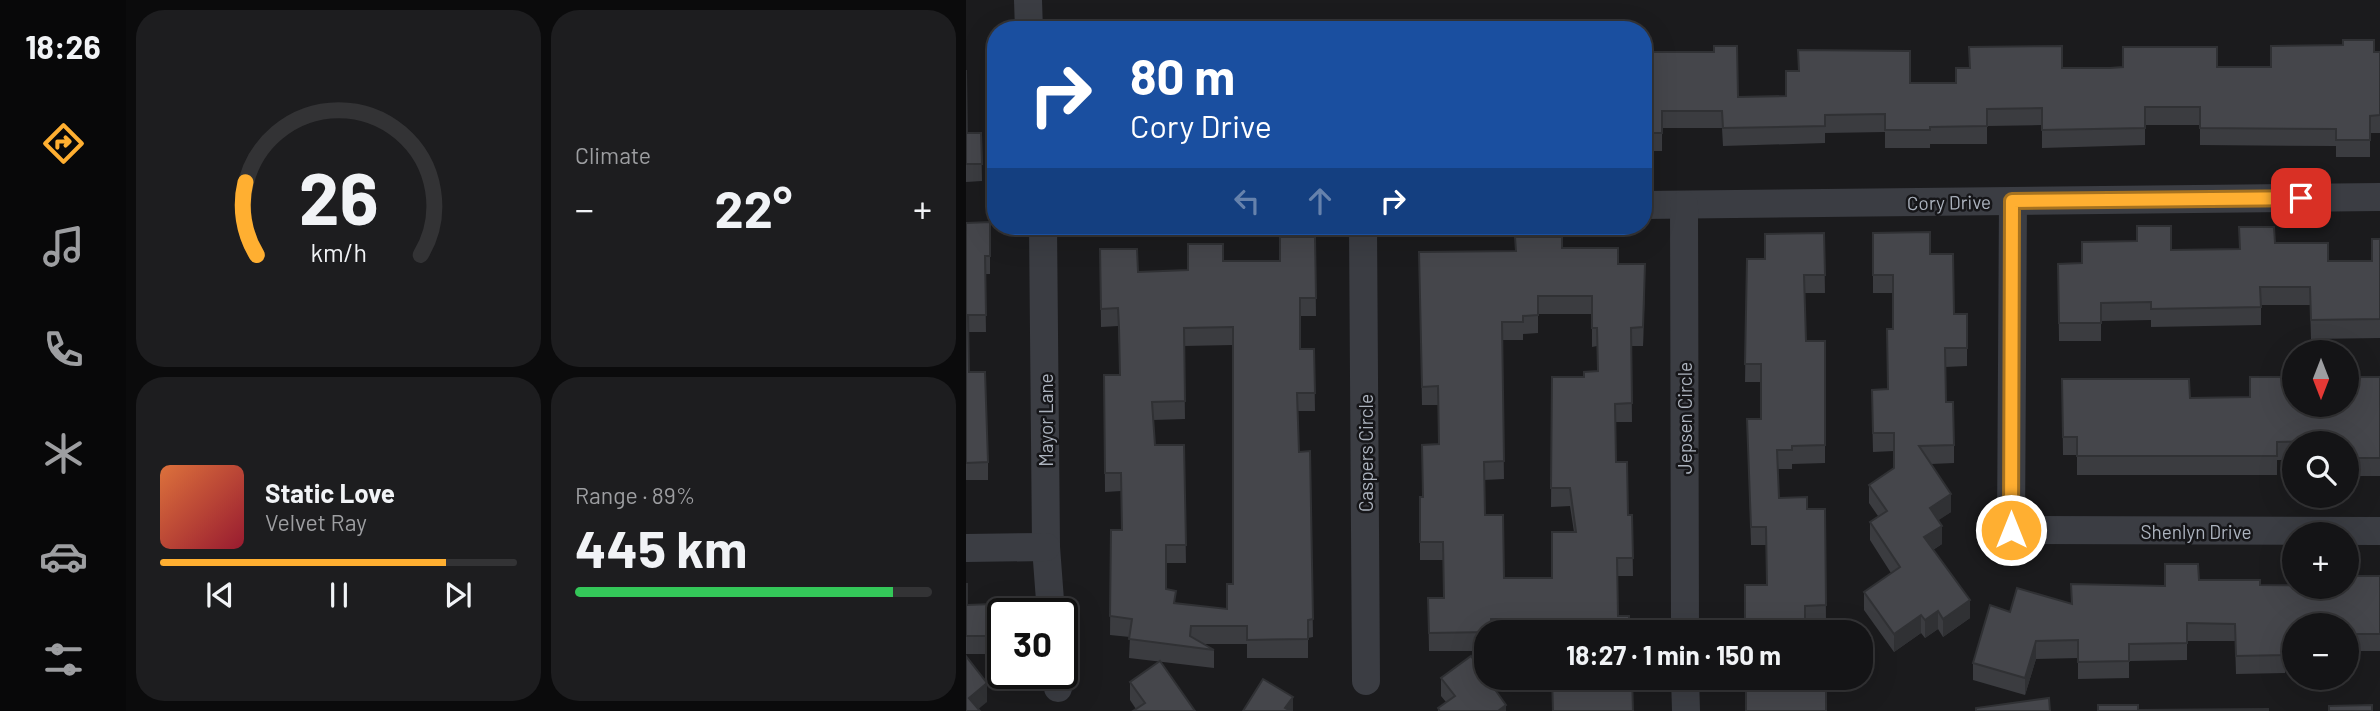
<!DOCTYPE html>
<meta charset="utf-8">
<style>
:root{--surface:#141416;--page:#1d1d1f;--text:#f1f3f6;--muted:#9d9ea1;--line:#333335;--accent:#ffaf31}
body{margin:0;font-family:Barlow,sans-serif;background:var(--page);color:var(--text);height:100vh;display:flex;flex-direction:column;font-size:26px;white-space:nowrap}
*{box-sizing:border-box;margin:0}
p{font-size:23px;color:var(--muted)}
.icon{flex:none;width:38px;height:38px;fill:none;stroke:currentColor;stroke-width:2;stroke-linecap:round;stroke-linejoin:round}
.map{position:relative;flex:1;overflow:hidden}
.sheet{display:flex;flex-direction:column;gap:10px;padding:10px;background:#0b0b0c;width:840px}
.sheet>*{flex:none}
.guide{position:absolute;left:21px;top:21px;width:665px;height:214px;border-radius:28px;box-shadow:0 7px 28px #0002,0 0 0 2px var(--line);background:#1a4fa0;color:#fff;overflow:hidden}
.needle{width:46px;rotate:180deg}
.fabs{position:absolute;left:1316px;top:340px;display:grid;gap:14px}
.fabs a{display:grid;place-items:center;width:77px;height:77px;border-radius:50%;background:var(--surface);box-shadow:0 7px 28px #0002,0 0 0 2px var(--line);font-size:35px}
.speed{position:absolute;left:21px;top:598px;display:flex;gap:14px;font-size:35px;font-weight:700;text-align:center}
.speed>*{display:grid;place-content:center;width:91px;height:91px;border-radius:50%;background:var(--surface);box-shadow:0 7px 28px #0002,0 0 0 2px var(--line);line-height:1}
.speed .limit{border:4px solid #111;border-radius:10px;background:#fff;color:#111}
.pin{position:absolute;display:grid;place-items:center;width:60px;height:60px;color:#fff;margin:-30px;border-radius:14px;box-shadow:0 4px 10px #0006}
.me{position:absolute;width:77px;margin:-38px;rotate:0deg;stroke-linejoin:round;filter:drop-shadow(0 0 5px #0008)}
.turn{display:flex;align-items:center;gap:24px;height:147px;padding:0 28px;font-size:32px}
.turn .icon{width:91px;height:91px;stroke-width:2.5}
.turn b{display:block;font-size:49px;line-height:60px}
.lanes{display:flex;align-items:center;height:66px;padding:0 28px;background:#0003;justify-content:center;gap:35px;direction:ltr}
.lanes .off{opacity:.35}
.big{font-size:52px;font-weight:700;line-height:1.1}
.sheet .card{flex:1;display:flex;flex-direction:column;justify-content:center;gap:10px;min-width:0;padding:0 24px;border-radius:28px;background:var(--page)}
.sheet .dial{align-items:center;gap:0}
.dial svg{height:182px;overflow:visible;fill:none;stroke:var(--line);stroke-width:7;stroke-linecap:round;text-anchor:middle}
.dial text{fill:var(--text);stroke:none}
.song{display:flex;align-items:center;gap:21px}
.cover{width:84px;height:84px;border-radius:10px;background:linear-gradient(135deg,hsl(20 70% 55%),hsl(350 70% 35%))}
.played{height:7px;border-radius:4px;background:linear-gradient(90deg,var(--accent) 80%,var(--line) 80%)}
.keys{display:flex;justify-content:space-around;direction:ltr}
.heat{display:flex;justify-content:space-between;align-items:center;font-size:38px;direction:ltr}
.charge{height:10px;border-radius:5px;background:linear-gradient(90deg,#34c759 89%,var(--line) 0)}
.sheet .tiles{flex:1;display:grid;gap:10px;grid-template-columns:repeat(2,1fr)}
.trip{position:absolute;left:508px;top:620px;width:399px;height:70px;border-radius:28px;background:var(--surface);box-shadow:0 7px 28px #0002,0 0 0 2px var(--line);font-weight:700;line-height:70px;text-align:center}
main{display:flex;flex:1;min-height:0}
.tab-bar{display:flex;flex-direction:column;width:126px;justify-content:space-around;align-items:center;background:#080809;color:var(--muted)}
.tab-bar .icon{width:49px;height:49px}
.tab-bar .active{color:var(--accent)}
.tab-bar b{font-size:32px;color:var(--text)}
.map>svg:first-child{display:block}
</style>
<main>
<nav class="tab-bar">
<b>18:26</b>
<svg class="icon active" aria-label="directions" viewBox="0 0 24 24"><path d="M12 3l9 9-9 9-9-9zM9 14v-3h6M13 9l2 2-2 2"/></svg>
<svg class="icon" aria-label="music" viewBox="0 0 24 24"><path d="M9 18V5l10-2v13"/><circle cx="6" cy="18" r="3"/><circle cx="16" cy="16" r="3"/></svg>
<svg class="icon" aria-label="phone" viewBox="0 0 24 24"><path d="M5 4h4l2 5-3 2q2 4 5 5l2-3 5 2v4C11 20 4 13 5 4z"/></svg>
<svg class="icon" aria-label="climate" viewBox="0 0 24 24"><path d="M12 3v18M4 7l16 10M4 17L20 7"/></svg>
<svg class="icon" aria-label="car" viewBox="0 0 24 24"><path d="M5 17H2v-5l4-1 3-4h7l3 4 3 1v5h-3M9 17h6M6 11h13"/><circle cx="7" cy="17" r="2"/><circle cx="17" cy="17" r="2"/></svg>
<svg class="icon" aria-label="filters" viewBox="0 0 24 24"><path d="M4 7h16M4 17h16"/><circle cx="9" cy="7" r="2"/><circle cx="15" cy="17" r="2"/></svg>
</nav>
<section class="sheet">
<div class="tiles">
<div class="card dial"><svg viewBox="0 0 100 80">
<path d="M14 69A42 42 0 1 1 86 69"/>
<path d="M14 69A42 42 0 0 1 9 37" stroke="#ffaf31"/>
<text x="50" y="56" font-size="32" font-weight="700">26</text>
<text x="50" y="72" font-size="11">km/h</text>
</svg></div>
<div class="card"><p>Climate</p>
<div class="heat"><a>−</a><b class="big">22°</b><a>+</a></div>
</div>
<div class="card">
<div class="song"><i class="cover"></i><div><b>Static Love</b><p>Velvet Ray</p></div></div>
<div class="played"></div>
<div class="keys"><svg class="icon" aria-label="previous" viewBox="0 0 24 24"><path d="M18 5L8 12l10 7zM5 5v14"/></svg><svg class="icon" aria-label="pause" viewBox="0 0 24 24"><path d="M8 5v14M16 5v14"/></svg><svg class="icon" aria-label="next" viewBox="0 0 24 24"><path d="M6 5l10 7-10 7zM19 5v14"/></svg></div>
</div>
<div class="card"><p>Range · 89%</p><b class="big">445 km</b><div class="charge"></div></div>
</div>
</section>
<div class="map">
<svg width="1414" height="711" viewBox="0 0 1414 711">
<rect width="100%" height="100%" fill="#1b1b1d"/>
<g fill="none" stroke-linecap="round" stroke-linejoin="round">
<g stroke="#3b3d43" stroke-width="28">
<path d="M62,0L63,30"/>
<path d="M1047,201L1045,530L1414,531"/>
<path d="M677,205L1414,197"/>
<path d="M718,205L719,632"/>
<path d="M77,226L80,547L85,614"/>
<path d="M397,226L400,681"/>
<path d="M0,548L80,547"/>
<path d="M90,674L92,688"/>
<path d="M719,677L720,711"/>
</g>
</g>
<g fill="#3b3c40" fill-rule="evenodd">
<path d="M677,52L772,97H820L944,83H990L1096,68L1305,67L1414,52V133H1404V157H1370V146L1234,145V125H1179V145L1076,148V125L1021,126V144H964V148H919V132L859,133V143L757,146L756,128H696V151H677Z"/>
<path d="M0,70L1,133H15L16,181L0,182Z"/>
<path d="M24,222V274H19L20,332H2L3,372L22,462V480H0V223Z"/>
<path d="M858,233L859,293H838L840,341H859V463L826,464V469H812L813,498L841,509H859L860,623L839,624L800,585V545H785L781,419H795V382H779L781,259H799Z"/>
<path d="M907,233L964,254L1001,348V366L979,367L980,402L988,445V463L965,464L985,512L972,520L976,544L967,550L1004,618L977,637L972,629L959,638L955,633L928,652L898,610V592L925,573L904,540V522L912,516L903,503V485L928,468V451L907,452L906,408L921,389L927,329V293H907Z"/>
<path d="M349,237L350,316H334V349H348L349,411H332L333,452L344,451L347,637L342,638V658H281V644H237L248,650V668L163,658L164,637L144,635L145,530H156L155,491L139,492L138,375H154L153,346L152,326L135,327L134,249L172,272L222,270L257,261H314ZM267,345V584L261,609L210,603L200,589V563H220L218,445H189L187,420L219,419L218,346Z"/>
<path d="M1414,239V338L1345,339L1344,305H1295V325L1185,327V320L1135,321V341H1093L1092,264L1116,263L1205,250L1273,249L1309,243L1362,261H1406Z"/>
<path d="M596,248L652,264L679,282L677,346H665L666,422H650V462L662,515H666L667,576H651L652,616L663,632H520V651H463L462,598H477V560H454V497H456L472,444V405H456L453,252L549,251ZM572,314H626V347L631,346L632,371L618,377H586L585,507L604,506L608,532L586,578H538L519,515L518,480L538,479L536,340H557V334L572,333Z"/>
<path d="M1414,377V476H1381V443H1328V460H1311V475H1111V455H1097L1096,379L1224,398L1284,397Z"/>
<path d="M1390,576H1414V651H1381V625H1328V660H1319V673L1270,674L1269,641H1221V660L1163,661V678L1112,679V658L1070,659L1059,695L1007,680V663L1044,612L1105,604L1233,580L1294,585L1381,586Z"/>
<path d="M0,584L1,605L27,604V654H0Z"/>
<path d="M475,678L540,711H472V708L480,702L475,696Z"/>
<path d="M164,682L229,711L170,709L164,700Z"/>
</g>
<g fill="#303134">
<path d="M679,264V282L677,346V327Z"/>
<path d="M985,494V512L964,526V508Z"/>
<path d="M976,526V544L958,555V537Z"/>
<path d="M1004,600V618L977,637V619Z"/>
<path d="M972,611V629L959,638V620Z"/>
<path d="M955,615V633L928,652V634Z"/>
<path d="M1070,641V659L1059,695V678Z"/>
<path d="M21,683V702L10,711L3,698Z"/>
<path d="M327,697V711H319V708Z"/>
<path d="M540,705V711H532Z"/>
</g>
<g fill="#45464b" stroke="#303134" stroke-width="2" fill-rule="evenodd">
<path d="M1377,40H1408V52H1414V115L1404,116V140H1370V129L1234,128V107H1179V128L1076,130V108L1021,109V126L964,127V130H919V114L859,115V126L757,128L756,111H696V133H677V52H748V46H771L772,97L820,96V71H833L832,50L944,51V83H990V68H1004L1003,47L1096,46V68H1144L1157,67V47H1251V67H1305V46L1377,45Z"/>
<path d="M0,70L1,133H15L16,164H0Z"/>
<path d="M24,222V256H19L20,315H2L3,372H19L22,462L0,463V223Z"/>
<path d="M1171,226H1205V250L1274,249L1273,227H1308L1309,243H1362V261H1406V239H1414V319L1345,320L1344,287H1294L1295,307L1185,309V302L1135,303V323H1093L1092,264L1116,263V242L1171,241Z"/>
<path d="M964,232V254H987L988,314H1001V348H979L980,402H987L988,445L953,446L985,494L964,508L976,526L958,537L1004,600L977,619L972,611L959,620L955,615L928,634L898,592L934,567L904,522L921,511L903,485L928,468V433H907L906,390L922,389L921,329H927V275H907V233Z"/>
<path d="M858,233L859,275H838L840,341H859V445L826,446V450H811L813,498L841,497V509H859L860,605L839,606V632H779V585H801L800,527H785L781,419H795V364H779L781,259H799V234Z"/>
<path d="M314,237H349L350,298H334V349H348L349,393H331L333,452L344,451L347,619L342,620V639L281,640V626H225L224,636L248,650L163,639L166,619L144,616L145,530H156L155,473H139L138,375H154L153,328L152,308L135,309L134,249H171L172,272L222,270V244H257V261H314ZM267,327V584H261V609L208,603L210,591L200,589V545H220L218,445H189L186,402L219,401L218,328Z"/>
<path d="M549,237H596V248H652V264H679L677,327L665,328L666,403L649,404L650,462H661L662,515H666L667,558H651L652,616H663V632H585V619H525V632L463,633L462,598H478L477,542H454V497H457L456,445L473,444L472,386L456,387L453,252L550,251ZM572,296H626V328H631L632,371L618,372V377H586L585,488H604L610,532H586V578H538L537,515H519L518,462L538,461L536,322H557V316L572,315Z"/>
<path d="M1284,377H1328V404H1381V377H1414V458H1381V443H1375V441L1311,442V456H1111V437H1097L1096,379H1223L1224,398L1284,397Z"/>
<path d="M1381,561H1390V576H1414V634H1381V625H1328V643H1319V655L1270,656L1269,624L1221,623V643L1163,644V661L1112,662V640L1070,641L1059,678L1007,663L1024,605L1044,612L1051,588L1106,604L1105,584L1199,586V564H1232L1233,580H1294V585L1381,586Z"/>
<path d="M0,584H1V605L27,604V636H0Z"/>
<path d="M0,656L21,683L3,698L14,711H0Z"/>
<path d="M505,656L540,705L532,711H474L472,708L489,696L475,678Z"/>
<path d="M194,661L229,711H167L179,703L164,682Z"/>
<path d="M586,677H666L667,711H587Z"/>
<rect x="780" y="677" width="80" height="34"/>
<path d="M297,679L327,697L319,708L325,711H277Z"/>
<path d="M1083,698L1084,711H1010V708Z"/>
<path d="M1132,705H1172V710L1302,709V711H1132Z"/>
<path d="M1406,705V711H1363V706Z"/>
</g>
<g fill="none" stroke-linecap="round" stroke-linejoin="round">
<defs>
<path id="route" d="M1045,530L1046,201L1335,198"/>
</defs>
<use href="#route" stroke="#a67220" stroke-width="18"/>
<use href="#route" stroke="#ffaf31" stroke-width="12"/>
</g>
<g text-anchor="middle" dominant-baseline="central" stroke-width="5" stroke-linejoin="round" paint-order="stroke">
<g font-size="19" fill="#acb3be" stroke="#161619">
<text transform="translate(983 202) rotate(-1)">Cory Drive</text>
<text transform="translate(718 418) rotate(-90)">Jepsen Circle</text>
<text transform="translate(79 420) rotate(-90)">Mayor Lane</text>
<text transform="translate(399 453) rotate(-90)">Caspers Circle</text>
<text x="1230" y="531">Shenlyn Drive</text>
</g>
</g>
</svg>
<div class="fabs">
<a><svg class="needle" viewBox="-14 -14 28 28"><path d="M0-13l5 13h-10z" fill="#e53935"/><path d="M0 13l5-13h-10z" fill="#9d9ea1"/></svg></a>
<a><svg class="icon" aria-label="search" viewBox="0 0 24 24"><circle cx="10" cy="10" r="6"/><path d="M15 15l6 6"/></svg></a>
<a>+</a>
<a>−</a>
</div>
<div class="speed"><div class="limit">30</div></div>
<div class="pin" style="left:1335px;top:198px;background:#d93025"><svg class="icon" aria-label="arrive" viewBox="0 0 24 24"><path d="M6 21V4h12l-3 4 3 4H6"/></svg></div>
<svg class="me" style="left:1045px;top:530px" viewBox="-20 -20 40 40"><circle r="17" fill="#ffaf31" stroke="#fff" stroke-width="3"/><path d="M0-11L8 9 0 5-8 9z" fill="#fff"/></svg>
<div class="trip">18:27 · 1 min · 150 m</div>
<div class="guide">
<div class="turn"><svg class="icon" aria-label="right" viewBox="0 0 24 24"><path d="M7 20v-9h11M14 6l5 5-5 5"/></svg><div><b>80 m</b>Cory Drive</div></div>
<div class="lanes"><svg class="icon off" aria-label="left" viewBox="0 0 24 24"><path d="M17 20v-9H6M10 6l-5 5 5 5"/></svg><svg class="icon off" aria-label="ahead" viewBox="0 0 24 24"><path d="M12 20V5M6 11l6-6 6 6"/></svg><svg class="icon" aria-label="right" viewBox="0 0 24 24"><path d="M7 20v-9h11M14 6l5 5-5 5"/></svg></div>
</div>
</div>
</main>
